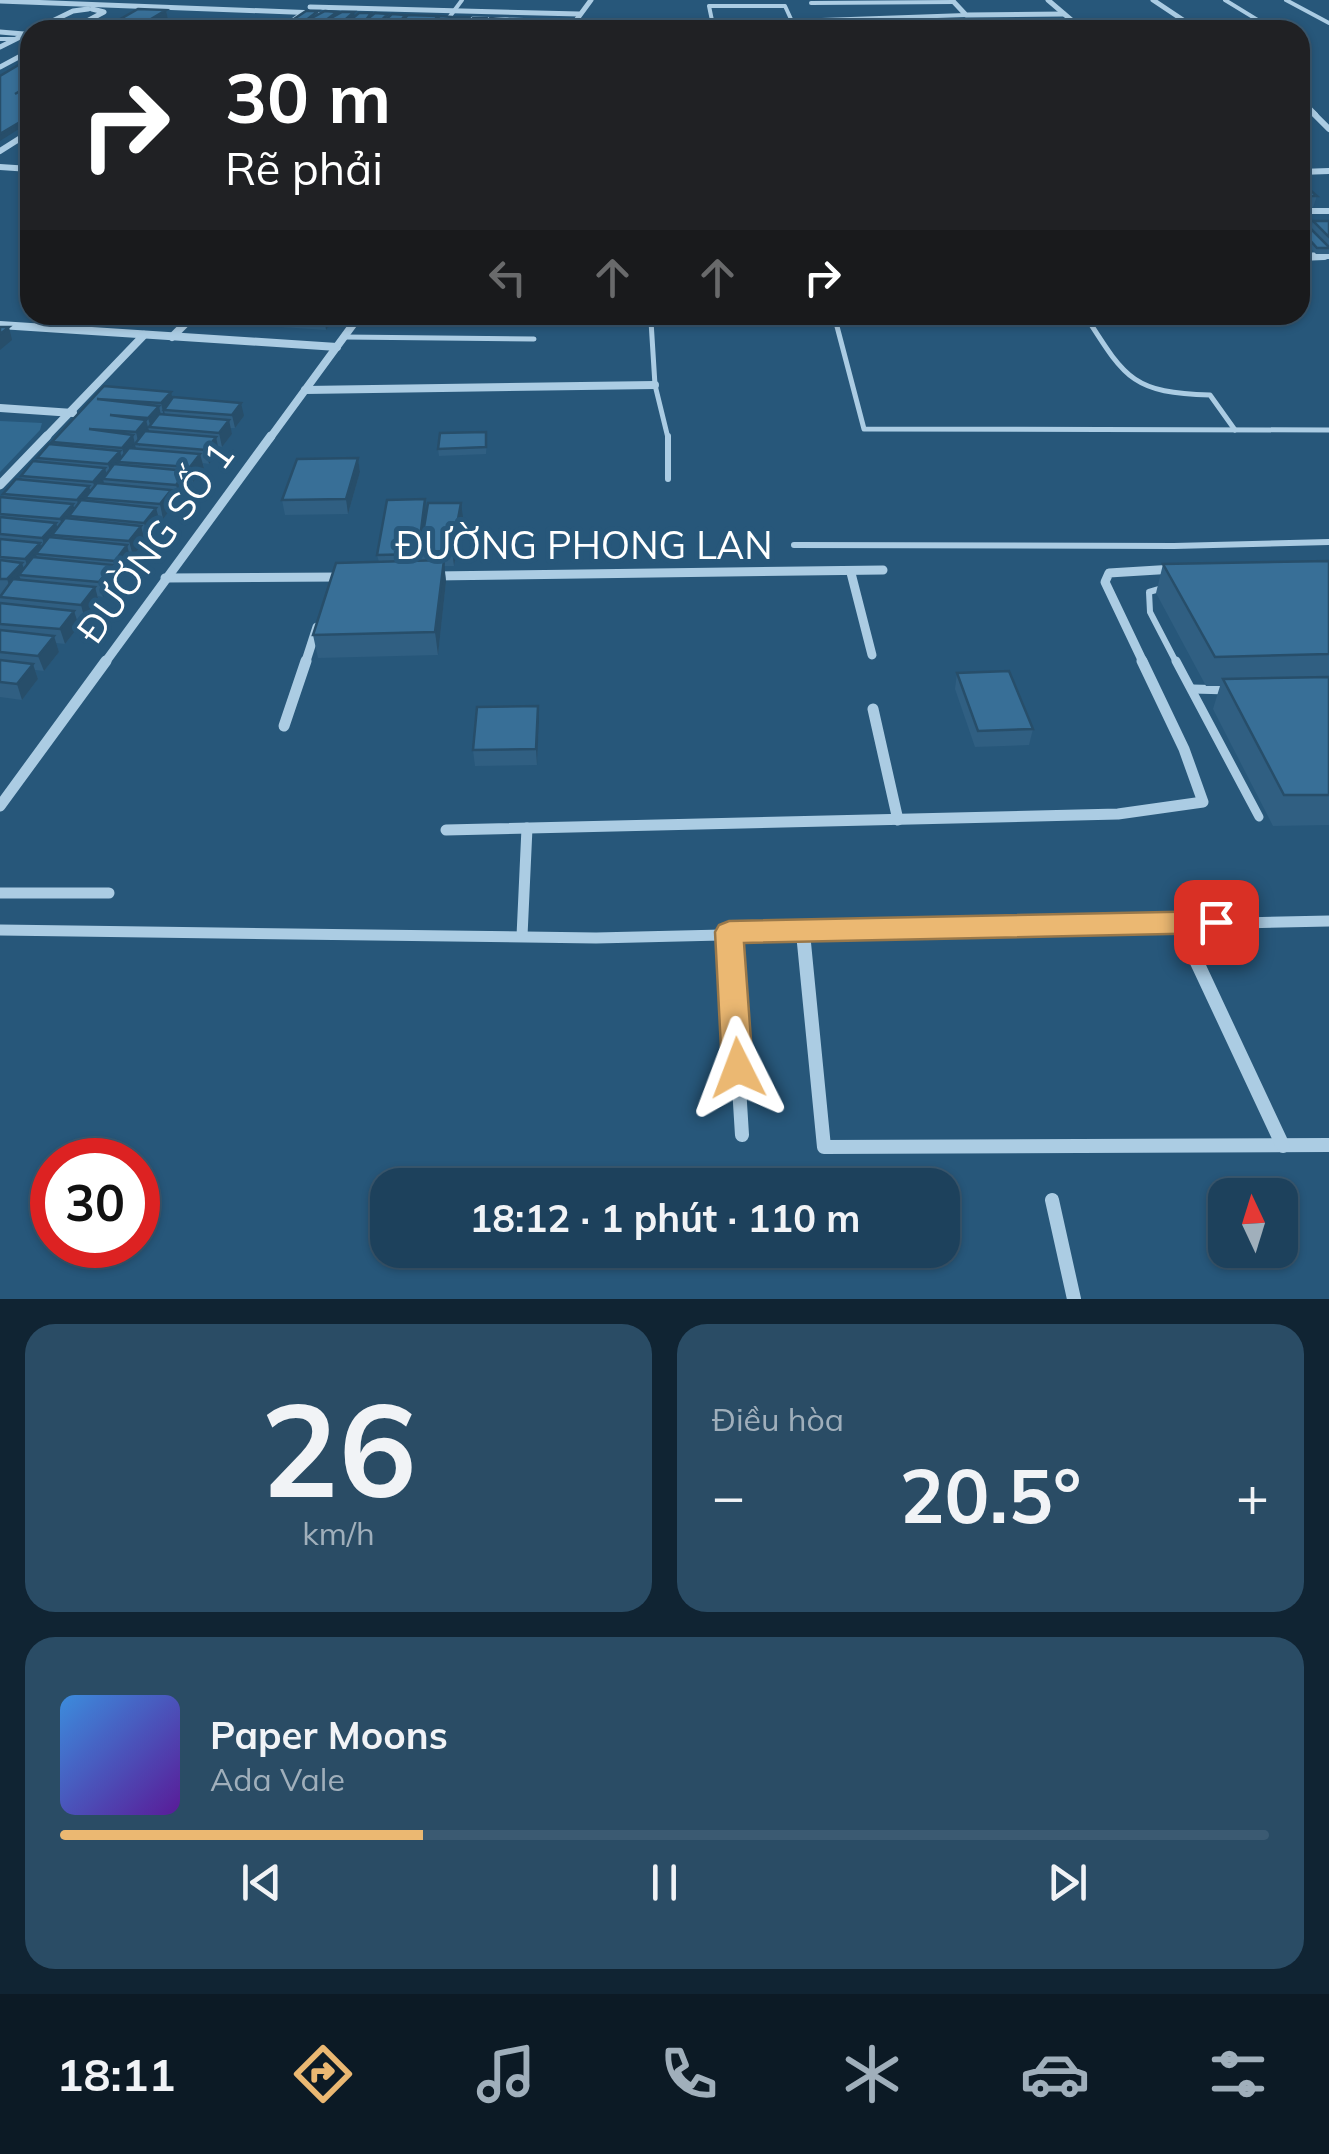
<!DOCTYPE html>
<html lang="vi">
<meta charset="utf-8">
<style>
:root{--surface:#1d415c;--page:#2a4c65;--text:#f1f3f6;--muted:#a0afbb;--line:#3b5a72;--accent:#ebb872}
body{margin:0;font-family:Mulish,sans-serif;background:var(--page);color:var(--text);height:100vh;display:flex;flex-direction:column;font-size:38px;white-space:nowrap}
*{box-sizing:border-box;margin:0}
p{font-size:32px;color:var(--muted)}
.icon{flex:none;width:55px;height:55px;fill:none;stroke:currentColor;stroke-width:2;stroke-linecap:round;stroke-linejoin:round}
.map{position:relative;height:1299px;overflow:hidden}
.sheet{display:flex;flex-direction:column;gap:25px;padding:25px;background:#102433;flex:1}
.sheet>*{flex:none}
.guide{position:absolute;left:20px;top:20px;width:1290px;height:305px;border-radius:30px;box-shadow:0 2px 8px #0004,0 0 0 2px var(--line);background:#202124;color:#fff;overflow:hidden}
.needle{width:65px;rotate:356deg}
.controls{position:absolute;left:1208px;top:1178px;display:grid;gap:20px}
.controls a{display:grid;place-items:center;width:90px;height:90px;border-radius:20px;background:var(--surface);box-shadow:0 2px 8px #0004,0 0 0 2px var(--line);font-size:50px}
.speed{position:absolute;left:30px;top:1138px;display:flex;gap:20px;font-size:50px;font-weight:700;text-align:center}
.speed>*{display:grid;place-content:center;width:130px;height:130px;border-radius:50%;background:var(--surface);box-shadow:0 2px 8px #0004,0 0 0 2px var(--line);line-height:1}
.speed .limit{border:15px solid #d22;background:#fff;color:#111}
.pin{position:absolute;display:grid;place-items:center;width:85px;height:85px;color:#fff;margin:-42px;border-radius:20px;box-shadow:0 5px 15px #0006}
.me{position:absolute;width:110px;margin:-55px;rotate:357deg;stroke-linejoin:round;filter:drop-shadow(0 0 8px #0008)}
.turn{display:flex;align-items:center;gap:35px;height:210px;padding:0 40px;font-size:45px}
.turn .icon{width:130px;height:130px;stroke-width:2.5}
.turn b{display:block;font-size:70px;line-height:85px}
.lanes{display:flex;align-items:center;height:95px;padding:0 40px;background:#0003;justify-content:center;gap:50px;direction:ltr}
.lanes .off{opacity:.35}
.big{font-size:75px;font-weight:700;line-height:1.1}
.sheet .card{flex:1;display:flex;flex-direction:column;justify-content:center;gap:15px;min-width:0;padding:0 35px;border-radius:30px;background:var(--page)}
.sheet .dial{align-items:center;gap:0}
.dial b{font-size:130px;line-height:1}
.song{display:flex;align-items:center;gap:30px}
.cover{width:120px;height:120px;border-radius:15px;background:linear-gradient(135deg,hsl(210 70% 55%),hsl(270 70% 35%))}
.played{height:10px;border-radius:5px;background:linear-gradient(90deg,var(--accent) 30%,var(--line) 30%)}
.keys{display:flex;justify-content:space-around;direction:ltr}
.heat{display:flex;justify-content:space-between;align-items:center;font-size:55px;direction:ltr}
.sheet .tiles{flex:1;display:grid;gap:25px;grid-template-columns:1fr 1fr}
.card:last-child{grid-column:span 2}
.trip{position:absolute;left:370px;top:1168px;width:590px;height:100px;border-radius:30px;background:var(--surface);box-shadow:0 2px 8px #0004,0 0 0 2px var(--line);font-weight:700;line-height:100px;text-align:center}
.tab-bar{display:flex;height:160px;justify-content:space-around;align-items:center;background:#0c1a25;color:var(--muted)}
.tab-bar .icon{width:70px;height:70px}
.tab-bar .on{color:var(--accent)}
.tab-bar b{font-size:45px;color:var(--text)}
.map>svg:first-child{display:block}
</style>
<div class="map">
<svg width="1329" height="1299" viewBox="0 0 1329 1299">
<rect width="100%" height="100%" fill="#27577a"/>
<path fill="#326a91" d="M0,421L42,423L40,430L0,472Z"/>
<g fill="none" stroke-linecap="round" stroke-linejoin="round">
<g stroke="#abcce3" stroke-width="4">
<path d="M1225,0L1274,30"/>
<path d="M1286,0L1329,23"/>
<path d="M811,3L954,2"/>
<path d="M448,19L462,0"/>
<path d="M793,21L966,15"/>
<path d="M714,30L709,6H785L796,30"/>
<path d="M0,39H14"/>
</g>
<g stroke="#abcce3" stroke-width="5">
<path d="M834,315L864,429L1329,430"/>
<path d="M1085,315C1125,378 1132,393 1210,395L1235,430"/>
<path d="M651,321L655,385L668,438"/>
<path d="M345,337L534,339"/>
</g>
<g stroke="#abcce3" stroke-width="6">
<path d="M668,436V479"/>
<path d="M794,545L1174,546L1329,542"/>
<path d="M1166,587L1149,592L1150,612L1177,664"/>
</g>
<g stroke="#abcce3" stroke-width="9">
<path d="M1176,661L1259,817"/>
<path d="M1193,689L1229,690"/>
</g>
<g stroke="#abcce3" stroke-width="5">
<path d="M952,0L966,15L1064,14"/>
<path d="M1048,0L1083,30"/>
<path d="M1153,0L1198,30"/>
<path d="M0,1L317,13"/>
<path d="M310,7L579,14"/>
<path d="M473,19L572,22"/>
<path d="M34,30L73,11L88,9"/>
<path d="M70,30L104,12L92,9"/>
<path d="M280,30L299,16"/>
<path d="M569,30L591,0"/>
<path d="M0,32L24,34"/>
<path d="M0,47L30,32"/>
<path d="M0,67L30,51"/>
<path d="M1300,99L1316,115"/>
</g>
<g stroke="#abcce3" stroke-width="6">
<path d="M1313,113L1329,129"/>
<path d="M0,151L30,132"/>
<path d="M0,167L30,169"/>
<path d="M1300,172L1329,171"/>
<path d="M1300,211H1329"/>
<path d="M1300,257L1329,256"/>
</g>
<g stroke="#abcce3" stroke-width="8">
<path d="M1300,257L1324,256"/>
<path d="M0,325L337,347"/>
<path d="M172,337L194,315"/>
<path d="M305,390L655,385"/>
<path d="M0,408L73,413"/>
<path d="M45,438L144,335"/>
<path d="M270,438L360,315"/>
</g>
<g stroke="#abcce3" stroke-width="9">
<path d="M0,485L47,436"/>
<path d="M851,573L872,655"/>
<path d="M434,576L883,570"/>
<path d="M165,578L342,577"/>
<path d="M104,664L271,436"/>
<path d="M305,664L317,627"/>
<path d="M1144,664L1105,582L1109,573L1174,569"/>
</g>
<g stroke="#abcce3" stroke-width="11">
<path d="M873,709L898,820"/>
<path d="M284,726L306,661"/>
<path d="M0,806L106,661"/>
<path d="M446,830L1118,814L1203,802L1184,749L1142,661"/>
<path d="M0,893H109"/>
<path d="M1178,923L1189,946"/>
<path d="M0,930L596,938L1329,921"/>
<path d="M803,931L804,946"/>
<path d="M729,933L730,946"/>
<path d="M522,936L527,828"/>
</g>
<g stroke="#abcce3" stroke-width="14">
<path d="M730,943L742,1135"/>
<path d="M804,943L824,1147L1329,1145"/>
<path d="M1188,943L1283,1146"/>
<path d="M1052,1200L1074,1299"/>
</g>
</g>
<g fill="#305f82">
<path d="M166,10L168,19L150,30H119L117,21Z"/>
<path d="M318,11L319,14L337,12L338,14L355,16L371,13L372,16L388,14V18L437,19L469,22L486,18V23L503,19L504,23L522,20V24L462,30L291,25V21Z"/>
<path d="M1300,182L1317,196L1313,207L1300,208Z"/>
<path d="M1313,221H1329V254H1316L1300,237V228L1311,229Z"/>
<path d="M201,315H336L333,316V320L326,330L266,326L265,321L262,325L202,321Z"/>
<path d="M104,386L172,398L244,416L235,428H230L232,434L222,447L218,446L219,451L209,464L203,463L204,468L193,482L190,481L191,485L180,499H173L175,504L163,519L159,518L160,522L148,537H144L145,541L133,556H130L131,560L119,576H115L117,580L103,597L98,596L99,602L85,620L77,619L79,626L65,644L56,643L59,652L44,671L35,670L38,679L22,700L0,697V497H4L3,494L22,479L21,476L38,462L37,458L53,444L52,442Z"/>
<path d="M487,439L486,454L439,456L438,449Z"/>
<path d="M358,458L360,472L348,514L285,515L282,500Z"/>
<path d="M425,499L426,513L463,517L454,566H444L446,582L438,655L318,658L313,635L379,562L377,555Z"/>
<path d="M1329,561V825L1273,826L1213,709L1220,686H1206L1156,593L1163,564Z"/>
<path d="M957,673L1033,729L1029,745L975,747L955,689Z"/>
<path d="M539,721L537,765L475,766L473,750Z"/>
</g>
<g fill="#274e6a">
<path d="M166,10L168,19L148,30L146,22Z"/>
<path d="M354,12L355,17L339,29V25Z"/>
<path d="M30,116V122L0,141V134Z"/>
<path d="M325,315H332L333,320L326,330L324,317Z"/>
<path d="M9,327L12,340L0,350V334Z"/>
<path d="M171,392L174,405L164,410L165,415L164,417L161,403Z"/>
<path d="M241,403L244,416L235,428L232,415Z"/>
<path d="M159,406L162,420L151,428L148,418Z"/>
<path d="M146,420L150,434L139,446L136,432Z"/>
<path d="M229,420L232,434L222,447L219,433Z"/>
<path d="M133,435L136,449L126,462L122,448Z"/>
<path d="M216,437L219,451L209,464L206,450Z"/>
<path d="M120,451L123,462H118L120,469L112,478L108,464Z"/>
<path d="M200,454L204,468L193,482L190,467Z"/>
<path d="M358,458L360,472L348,514L346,499Z"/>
<path d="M105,468L108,479H103L105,487L97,496L93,482Z"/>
<path d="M187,471L191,485L180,499L176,485Z"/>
<path d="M89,486L93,499L85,498L88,507L81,515L77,500Z"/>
<path d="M171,490L175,504L163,519L160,504Z"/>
<path d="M425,499L426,513L420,552L419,569L418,554Z"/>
<path d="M461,503L463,517L454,566L452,551Z"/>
<path d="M73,504L77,517L69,516L72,525L65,533L60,519Z"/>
<path d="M156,508L160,522L148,537L144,523Z"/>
<path d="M56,523L60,535H52L55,544L47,553L42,538Z"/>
<path d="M141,526L145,541L133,556L129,541Z"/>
<path d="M40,543L44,555L36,554L39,564L30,574L25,559Z"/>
<path d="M127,545L131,560L119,576L115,561Z"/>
<path d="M444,560L446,582L438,655L435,632Z"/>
<path d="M22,563L26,575H19L22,583L12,594L7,579Z"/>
<path d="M112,565L117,580L103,597L99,582Z"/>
<path d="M95,587L99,602L85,620L81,605Z"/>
<path d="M74,611L79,626L65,644L60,629Z"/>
<path d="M54,636L59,652L44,671L38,656Z"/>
<path d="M33,664L38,679L22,700L17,684Z"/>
<path d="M538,706L539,721L537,765L536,749Z"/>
</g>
<g fill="#386f97" stroke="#274e6a" stroke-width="2.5">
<path d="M138,9L166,10L146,22L117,21Z"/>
<path d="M306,11H318L305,21H291Z"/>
<path d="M325,11L337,12L322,23L342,12H354L339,25L341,28L359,13H371L366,20L375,13L388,14L371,30H357L366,24L355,30H289Z"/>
<path d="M392,14L405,15L400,22L408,15L437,16L435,20L440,16L453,17L448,24L456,17H469L457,28H462L461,30H446L449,27H446L444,30H429L433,27L428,30H410L415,26H412L407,30H393L399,25L391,30H374Z"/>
<path d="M473,18H486L476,30H462Z"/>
<path d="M490,18L503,19L495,30H480Z"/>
<path d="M509,19L522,20L513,30H498Z"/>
<path d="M527,20H540L532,30H517Z"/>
<path d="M27,60H30V85L15,94L30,85V116L0,134V76Z"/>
<path d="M1300,182H1301L1317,196H1300Z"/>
<path d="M1313,221H1329V237Z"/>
<path d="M1309,227L1329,247V248H1317L1300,229V228Z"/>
<path d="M0,327H9L0,334Z"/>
<path d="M104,386L171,392L161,403L97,399L159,406L148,418L110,415L146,420L136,432L89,429L133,435L122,448L52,442Z"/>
<path d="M173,397L241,403L232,415L164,410Z"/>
<path d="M159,414L229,420L219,433L149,427Z"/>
<path d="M145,431L216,437L206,450L135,444Z"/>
<path d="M486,432V447L438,449L440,433Z"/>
<path d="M49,444L120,451L108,464L37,458Z"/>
<path d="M129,448L200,454L190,467L118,462Z"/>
<path d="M358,458L346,499L282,500L297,459Z"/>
<path d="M33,461L105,468L93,482L21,476Z"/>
<path d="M114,464L187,471L176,485L103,479Z"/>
<path d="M16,479L89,486L77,500L3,494Z"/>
<path d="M97,483L171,490L160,504L85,498Z"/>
<path d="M0,497L73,504L60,519L0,514Z"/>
<path d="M425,499L418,554L377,555L387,500Z"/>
<path d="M81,500L156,508L144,523L69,516Z"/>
<path d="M428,503H461L452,551L420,552Z"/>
<path d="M0,517L56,523L42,538L0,534Z"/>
<path d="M65,518L141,526L129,541L52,535Z"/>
<path d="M49,537L127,545L115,561L36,554Z"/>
<path d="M0,539L40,543L25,559L0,557Z"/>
<path d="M33,557L112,565L99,582L19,575Z"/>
<path d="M0,560L22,563L7,579H0Z"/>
<path d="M444,560L435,632L313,635L336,563Z"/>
<path d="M1329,561V654L1215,657L1163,564Z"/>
<path d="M13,579L95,587L81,605L0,597Z"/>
<path d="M0,603L74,611L60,629L0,624Z"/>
<path d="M0,630L54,636L38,656L0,652Z"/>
<path d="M0,660L33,664L17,684L0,682Z"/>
<path d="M1009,671L1033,729L978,731L957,673Z"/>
<path d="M1329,677V795H1284L1223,679Z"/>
<path d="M538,706L536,749L473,750L477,707Z"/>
</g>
<path fill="#ebb872" stroke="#99784a" stroke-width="2.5" d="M1216,911L1226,915L1230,922L1226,930L1216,933L744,943L753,1068L749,1077L738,1081L726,1077L722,1068L715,932L719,925L729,921Z"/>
<g text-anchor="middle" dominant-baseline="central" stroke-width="10" stroke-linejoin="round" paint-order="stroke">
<g font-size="38" fill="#fff" stroke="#27577a">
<text transform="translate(155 542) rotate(-54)">ĐƯỜNG SỐ 1</text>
<text x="584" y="545">ĐƯỜNG PHONG LAN</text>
</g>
</g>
</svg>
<div class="controls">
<a><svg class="needle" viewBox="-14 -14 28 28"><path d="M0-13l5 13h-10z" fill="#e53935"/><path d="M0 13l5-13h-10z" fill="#a0afbb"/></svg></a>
</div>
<div class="speed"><div class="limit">30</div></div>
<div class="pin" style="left:1216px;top:922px;background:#d93025"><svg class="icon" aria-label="arrive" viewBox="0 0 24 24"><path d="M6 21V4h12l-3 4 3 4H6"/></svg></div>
<svg class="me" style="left:738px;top:1068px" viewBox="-20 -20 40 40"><path d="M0-17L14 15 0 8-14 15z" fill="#ebb872" stroke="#fff" stroke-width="4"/></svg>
<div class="trip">18:12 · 1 phút · 110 m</div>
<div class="guide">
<div class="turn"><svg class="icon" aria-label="right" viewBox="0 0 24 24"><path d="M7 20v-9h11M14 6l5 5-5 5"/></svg><div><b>30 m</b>Rẽ phải</div></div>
<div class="lanes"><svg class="icon off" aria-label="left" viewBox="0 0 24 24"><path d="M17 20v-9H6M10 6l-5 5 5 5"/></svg><svg class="icon off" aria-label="ahead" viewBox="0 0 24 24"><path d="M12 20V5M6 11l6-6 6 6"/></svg><svg class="icon off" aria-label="ahead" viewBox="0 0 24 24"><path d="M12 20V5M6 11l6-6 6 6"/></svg><svg class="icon" aria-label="right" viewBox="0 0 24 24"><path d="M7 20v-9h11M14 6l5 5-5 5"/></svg></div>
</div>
</div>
<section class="sheet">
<div class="tiles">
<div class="card dial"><b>26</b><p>km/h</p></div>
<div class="card"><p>Điều hòa</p>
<div class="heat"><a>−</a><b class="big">20.5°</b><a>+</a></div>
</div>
<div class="card">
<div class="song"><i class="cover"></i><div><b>Paper Moons</b><p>Ada Vale</p></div></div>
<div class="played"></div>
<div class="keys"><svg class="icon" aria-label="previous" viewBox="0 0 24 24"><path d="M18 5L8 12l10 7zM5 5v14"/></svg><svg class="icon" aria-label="pause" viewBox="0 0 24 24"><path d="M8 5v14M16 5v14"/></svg><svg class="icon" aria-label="next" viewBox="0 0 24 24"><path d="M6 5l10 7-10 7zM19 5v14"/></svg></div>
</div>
</div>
</section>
<nav class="tab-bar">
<b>18:11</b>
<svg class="icon on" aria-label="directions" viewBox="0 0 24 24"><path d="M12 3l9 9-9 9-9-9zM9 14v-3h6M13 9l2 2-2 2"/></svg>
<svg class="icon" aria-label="music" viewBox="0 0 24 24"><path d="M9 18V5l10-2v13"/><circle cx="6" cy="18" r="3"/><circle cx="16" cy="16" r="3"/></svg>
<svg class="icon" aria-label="phone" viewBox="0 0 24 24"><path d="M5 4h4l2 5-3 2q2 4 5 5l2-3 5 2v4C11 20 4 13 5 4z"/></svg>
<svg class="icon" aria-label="climate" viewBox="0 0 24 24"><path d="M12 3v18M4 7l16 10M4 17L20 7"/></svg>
<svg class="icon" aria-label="car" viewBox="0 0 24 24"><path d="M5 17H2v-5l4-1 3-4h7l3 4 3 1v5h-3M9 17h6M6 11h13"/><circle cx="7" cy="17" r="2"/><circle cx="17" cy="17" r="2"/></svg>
<svg class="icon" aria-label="filters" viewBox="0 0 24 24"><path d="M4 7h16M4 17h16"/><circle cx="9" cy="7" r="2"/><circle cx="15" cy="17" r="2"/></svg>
</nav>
